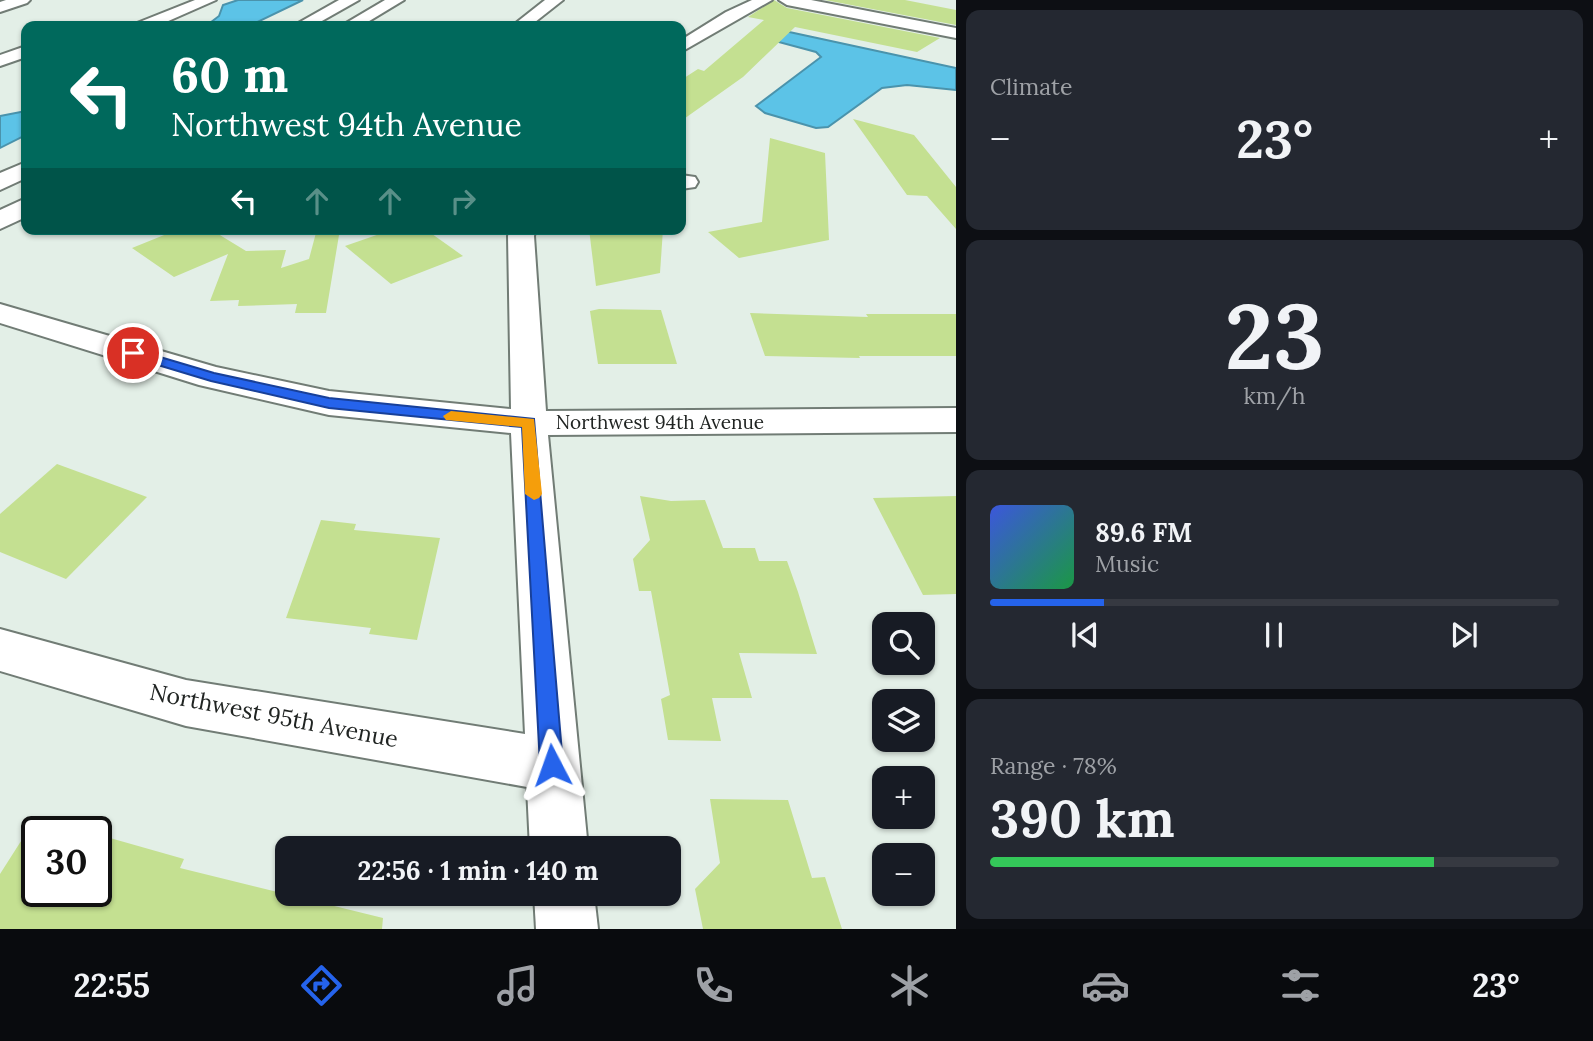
<!DOCTYPE html>
<meta charset="utf-8">
<style>
:root{--surface:#171b24;--page:#242831;--text:#f1f3f6;--muted:#9ea1a6;--line:#363941;--accent:#2563eb}
body{margin:0;font-family:Lora,serif;background:var(--page);color:var(--text);height:100vh;display:flex;flex-direction:column;font-size:26px;white-space:nowrap}
*{box-sizing:border-box;margin:0}
p{font-size:23px;color:var(--muted)}
.icon{flex:none;width:38px;height:38px;fill:none;stroke:currentColor;stroke-width:2;stroke-linecap:round;stroke-linejoin:round}
.map{position:relative;flex:1;overflow:hidden}
.panel{display:flex;flex-direction:column;gap:10px;padding:10px;background:#0d0f14;width:637px}
.panel>*{flex:none}
.hud{position:absolute;left:21px;top:21px;width:665px;height:214px;border-radius:14px;box-shadow:0 2px 5px #0004;background:#00695c;color:#fff;overflow:hidden}
.fabs{position:absolute;left:872px;top:612px;display:grid;gap:14px}
.fabs a{display:grid;place-items:center;width:63px;height:63px;border-radius:14px;background:var(--surface);box-shadow:0 2px 5px #0004;font-size:35px}
.speed{position:absolute;left:21px;top:816px;display:flex;gap:14px;font-size:35px;font-weight:700;text-align:center}
.speed>*{display:grid;place-content:center;width:91px;height:91px;border-radius:50%;background:var(--surface);box-shadow:0 2px 5px #0004;line-height:1}
.speed .limit{border:4px solid #111;border-radius:10px;background:#fff;color:#111}
.pin{position:absolute;display:grid;place-items:center;width:60px;height:60px;color:#fff;margin:-30px;border:4px solid #fff;border-radius:50%;box-shadow:0 2px 7px #0007}
.me{position:absolute;width:77px;margin:-38px;rotate:356deg;stroke-linejoin:round;filter:drop-shadow(0 0 5px #0008)}
.turn{display:flex;align-items:center;gap:24px;height:147px;padding:0 35px;font-size:32px}
.turn .icon{width:91px;height:91px;stroke-width:2.5}
.turn b{display:block;font-size:49px;line-height:60px}
.lanes{display:flex;align-items:center;height:66px;padding:0 35px;background:#0003;justify-content:center;gap:35px;direction:ltr}
.lanes .off{opacity:.35}
.big{font-size:52px;font-weight:700;line-height:1.1}
.panel .widget{flex:1;display:flex;flex-direction:column;justify-content:center;gap:10px;min-width:0;padding:0 24px;border-radius:14px;background:var(--page)}
.panel .dial{align-items:center;gap:0}
.dial b{font-size:91px;line-height:1}
.song{display:flex;align-items:center;gap:21px}
.cover{width:84px;height:84px;border-radius:10px;background:linear-gradient(135deg,hsl(230 70% 55%),hsl(140 70% 35%))}
.played{height:7px;border-radius:4px;background:linear-gradient(90deg,var(--accent) 20%,var(--line) 20%)}
.keys{display:flex;justify-content:space-around;direction:ltr}
.heat{display:flex;justify-content:space-between;align-items:center;font-size:38px;direction:ltr}
.charge{height:10px;border-radius:5px;background:linear-gradient(90deg,#34c759 78%,var(--line) 0)}
.trip{position:absolute;left:275px;top:836px;width:406px;height:70px;border-radius:14px;background:var(--surface);box-shadow:0 2px 5px #0004;font-weight:700;line-height:70px;text-align:center}
.tabs{display:flex;height:112px;justify-content:space-around;align-items:center;background:#090b0e;color:var(--muted)}
.tabs .icon{width:49px;height:49px}
.tabs .on{color:var(--accent)}
.tabs b{font-size:32px;color:var(--text)}
main{display:flex;flex:1;min-height:0}
.map>svg:first-child{display:block}
</style>
<main>
<div class="map">
<svg width="956" height="929" viewBox="0 0 956 929">
<rect width="100%" height="100%" fill="#e3efe7"/>
<g fill="#5cc3e7" stroke="#4a93ac" stroke-width="2">
<path d="M238,0H303L249,26H206L219,16L223,5Z"/>
<path d="M780,30L956,68V90L907,85L882,88L828,127L816,128L765,113L756,106L821,57L816,52L760,37Z"/>
<path d="M26,111V135L0,148V116Z"/>
</g>
<g fill="#c4e091">
<path d="M774,0L787,8L940,38L917,52L795,27L743,77L681,121V80L698,69L704,71L764,20L748,17Z"/>
<path d="M825,0H905L956,10V25Z"/>
<path d="M853,119L914,135L956,187V229L927,196L907,195Z"/>
<path d="M770,138L825,153L829,240L739,258L708,232L762,222Z"/>
<path d="M179,229H210L246,251L286,250L281,268L309,259L317,229H340L326,313H295L297,304L238,306L239,300L210,301L228,254L174,277L132,248Z"/>
<path d="M394,229H425L463,256L391,284L345,246Z"/>
<path d="M589,229H663L660,273L596,286Z"/>
<path d="M599,309L661,310L677,364H598L590,311Z"/>
<path d="M750,313L868,317L866,314H956V356H859L860,358L765,356Z"/>
<path d="M57,464L147,497L66,579L0,552V514Z"/>
<path d="M640,496L671,501L705,500L723,548H755L759,561H787L798,592L817,654L739,653L752,698H712L721,741L668,740L661,699L670,695L651,591H639L633,559L650,540Z"/>
<path d="M956,496V594L923,595L873,498Z"/>
<path d="M321,520L356,524L354,530L440,538L417,640L369,634L371,628L286,618Z"/>
<path d="M710,799L788,800L812,878L825,877L842,929H703L695,889L720,863Z"/>
<path d="M37,816V891H96V862L110,838L184,859L180,868L383,918L382,929H0V874Z"/>
</g>
<g fill="none" stroke-linecap="round" stroke-linejoin="round">
<defs>
<g id="minor">
<path d="M6,0H30L27,3L0,12V2Z"/>
<path d="M195,0H216L157,26H135L137,23Z"/>
<path d="M545,0H563L530,26H512Z"/>
<path d="M752,0H772L681,52V40L726,12Z"/>
<path d="M779,0H811L956,28V38L787,5Z"/>
<path d="M26,46V57L0,66V55Z"/>
<path d="M681,175L695,177L698,182L695,187L681,189Z"/>
<path d="M510,229H536L534,236L546,411L956,408V432L548,435L588,849H530L527,787L186,726L0,671V629L186,680L525,734L511,433L329,415L199,385L0,323V304L216,367L329,391L511,409L508,236Z"/>
<path d="M534,894H594L598,929H536Z"/>
</g>
<g id="highway">
<path d="M339,0H359L313,26H293Z"/>
<path d="M385,0H404L361,26H341Z"/>
<path d="M26,162V178L0,190V173Z"/>
<path d="M26,198V217L0,229V210Z"/>
</g>
</defs>
<use href="#minor" stroke="#717c75" stroke-width="4"/>
<use href="#highway" stroke="#717c75" stroke-width="4"/>
<use href="#minor" fill="#fff" fill-rule="evenodd"/>
<use href="#highway" fill="#fff" fill-rule="evenodd"/>
</g>
<path fill="#2563eb" stroke="#184099" stroke-width="2" d="M133,349L214,373L329,398L534,419L563,765L559,773L552,776L544,773L540,765L522,427L329,408L211,381L128,356V350Z"/>
<path fill="#f59e0b" d="M451,411L534,419L542,494L539,498L534,500L525,494L522,427L446,420L443,416Z"/>
<g text-anchor="middle" dominant-baseline="central" stroke-width="7" stroke-linejoin="round" paint-order="stroke">
<g font-size="19" fill="#202422" stroke="#fff">
<text x="660" y="422">Northwest 94th Avenue</text>
</g>
<g font-size="23" fill="#202422" stroke="#fff">
<text transform="translate(274 715) rotate(11)">Northwest 95th Avenue</text>
</g>
</g>
</svg>
<div class="fabs">
<a><svg class="icon" aria-label="search" viewBox="0 0 24 24"><circle cx="10" cy="10" r="6"/><path d="M15 15l6 6"/></svg></a>
<a><svg class="icon" aria-label="layers" viewBox="0 0 24 24"><path d="M12 4l9 5-9 5-9-5zM3 14l9 5 9-5"/></svg></a>
<a>+</a>
<a>−</a>
</div>
<div class="speed"><div class="limit">30</div></div>
<div class="pin" style="left:133px;top:353px;background:#d93025"><svg class="icon" aria-label="arrive" viewBox="0 0 24 24"><path d="M6 21V4h12l-3 4 3 4H6"/></svg></div>
<svg class="me" style="left:552px;top:765px" viewBox="-20 -20 40 40"><path d="M0-17L14 15 0 8-14 15z" fill="#2563eb" stroke="#fff" stroke-width="4"/></svg>
<div class="trip">22:56 · 1 min · 140 m</div>
<div class="hud">
<div class="turn"><svg class="icon" aria-label="left" viewBox="0 0 24 24"><path d="M17 20v-9H6M10 6l-5 5 5 5"/></svg><div><b>60 m</b>Northwest 94th Avenue</div></div>
<div class="lanes"><svg class="icon" aria-label="left" viewBox="0 0 24 24"><path d="M17 20v-9H6M10 6l-5 5 5 5"/></svg><svg class="icon off" aria-label="ahead" viewBox="0 0 24 24"><path d="M12 20V5M6 11l6-6 6 6"/></svg><svg class="icon off" aria-label="ahead" viewBox="0 0 24 24"><path d="M12 20V5M6 11l6-6 6 6"/></svg><svg class="icon off" aria-label="right" viewBox="0 0 24 24"><path d="M7 20v-9h11M14 6l5 5-5 5"/></svg></div>
</div>
</div>
<section class="panel">
<div class="widget"><p>Climate</p>
<div class="heat"><a>−</a><b class="big">23°</b><a>+</a></div>
</div>
<div class="widget dial"><b>23</b><p>km/h</p></div>
<div class="widget">
<div class="song"><i class="cover"></i><div><b>89.6 FM</b><p>Music</p></div></div>
<div class="played"></div>
<div class="keys"><svg class="icon" aria-label="previous" viewBox="0 0 24 24"><path d="M18 5L8 12l10 7zM5 5v14"/></svg><svg class="icon" aria-label="pause" viewBox="0 0 24 24"><path d="M8 5v14M16 5v14"/></svg><svg class="icon" aria-label="next" viewBox="0 0 24 24"><path d="M6 5l10 7-10 7zM19 5v14"/></svg></div>
</div>
<div class="widget"><p>Range · 78%</p><b class="big">390 km</b><div class="charge"></div></div>
</section>
</main>
<nav class="tabs">
<b>22:55</b>
<svg class="icon on" aria-label="directions" viewBox="0 0 24 24"><path d="M12 3l9 9-9 9-9-9zM9 14v-3h6M13 9l2 2-2 2"/></svg>
<svg class="icon" aria-label="music" viewBox="0 0 24 24"><path d="M9 18V5l10-2v13"/><circle cx="6" cy="18" r="3"/><circle cx="16" cy="16" r="3"/></svg>
<svg class="icon" aria-label="phone" viewBox="0 0 24 24"><path d="M5 4h4l2 5-3 2q2 4 5 5l2-3 5 2v4C11 20 4 13 5 4z"/></svg>
<svg class="icon" aria-label="climate" viewBox="0 0 24 24"><path d="M12 3v18M4 7l16 10M4 17L20 7"/></svg>
<svg class="icon" aria-label="car" viewBox="0 0 24 24"><path d="M5 17H2v-5l4-1 3-4h7l3 4 3 1v5h-3M9 17h6M6 11h13"/><circle cx="7" cy="17" r="2"/><circle cx="17" cy="17" r="2"/></svg>
<svg class="icon" aria-label="filters" viewBox="0 0 24 24"><path d="M4 7h16M4 17h16"/><circle cx="9" cy="7" r="2"/><circle cx="15" cy="17" r="2"/></svg>
<b>23°</b>
</nav>
